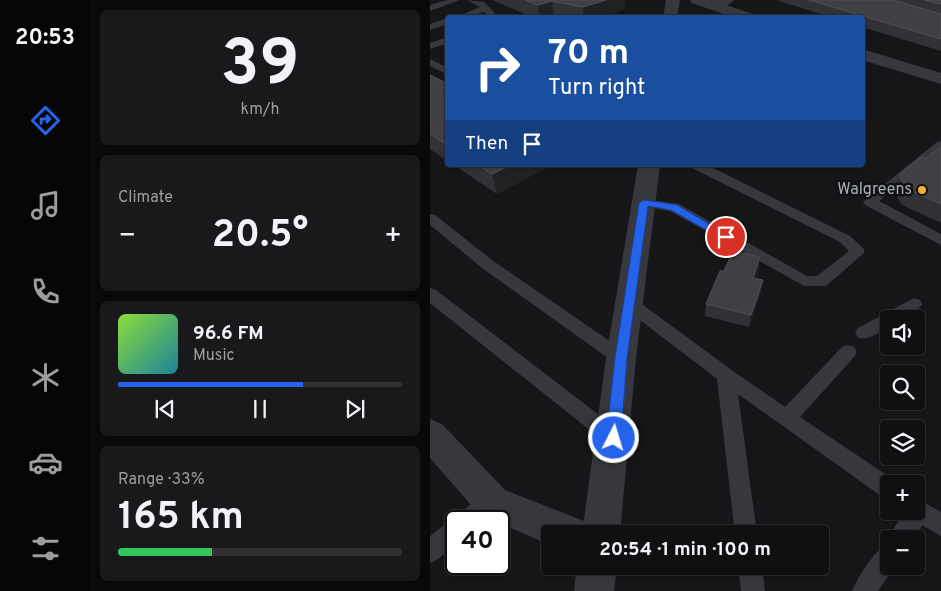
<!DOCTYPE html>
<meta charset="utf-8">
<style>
:root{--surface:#101012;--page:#19191b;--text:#f1f3f6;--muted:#9c9d9f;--line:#303032;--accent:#2563eb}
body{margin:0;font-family:Overpass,sans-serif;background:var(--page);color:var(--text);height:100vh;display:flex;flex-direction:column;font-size:19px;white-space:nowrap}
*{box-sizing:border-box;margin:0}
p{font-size:16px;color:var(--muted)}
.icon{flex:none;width:28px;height:28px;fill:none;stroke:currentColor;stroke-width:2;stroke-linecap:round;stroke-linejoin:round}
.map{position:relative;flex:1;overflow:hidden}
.panel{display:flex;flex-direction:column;gap:10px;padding:10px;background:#09090a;width:340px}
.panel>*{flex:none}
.top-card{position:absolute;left:15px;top:15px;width:420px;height:152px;border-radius:5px;box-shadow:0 1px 4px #0004,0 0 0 1px var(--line);background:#1a4fa0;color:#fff;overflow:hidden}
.buttons{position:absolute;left:450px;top:310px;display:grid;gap:10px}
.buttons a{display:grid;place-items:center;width:45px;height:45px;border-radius:5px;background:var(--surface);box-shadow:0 1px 4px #0004,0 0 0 1px var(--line);font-size:25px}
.speed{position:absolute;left:15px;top:510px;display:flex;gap:10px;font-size:25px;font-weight:700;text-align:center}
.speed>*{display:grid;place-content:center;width:65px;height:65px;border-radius:50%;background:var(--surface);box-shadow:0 1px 4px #0004,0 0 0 1px var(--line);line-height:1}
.speed .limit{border:2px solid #111;border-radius:8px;background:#fff;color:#111}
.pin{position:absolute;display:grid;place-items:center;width:42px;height:42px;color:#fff;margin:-21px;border:2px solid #fff;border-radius:50%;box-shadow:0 1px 5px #0007}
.me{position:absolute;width:55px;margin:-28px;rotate:5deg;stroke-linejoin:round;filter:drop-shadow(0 0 4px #0008)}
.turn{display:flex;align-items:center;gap:18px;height:105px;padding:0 20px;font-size:22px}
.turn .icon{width:65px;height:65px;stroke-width:2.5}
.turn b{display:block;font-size:35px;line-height:42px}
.then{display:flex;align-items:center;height:48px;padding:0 20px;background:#0003;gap:10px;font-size:19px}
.big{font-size:38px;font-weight:700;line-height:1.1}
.panel .card{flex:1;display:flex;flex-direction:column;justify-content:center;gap:8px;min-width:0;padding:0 18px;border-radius:8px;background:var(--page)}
.panel .dial{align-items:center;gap:0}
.dial b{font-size:65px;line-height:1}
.song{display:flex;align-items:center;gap:15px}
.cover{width:60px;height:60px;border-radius:8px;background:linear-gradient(135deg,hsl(90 70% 55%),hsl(190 70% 35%))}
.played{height:5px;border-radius:2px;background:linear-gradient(90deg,var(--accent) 65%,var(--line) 65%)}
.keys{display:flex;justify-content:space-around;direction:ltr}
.heat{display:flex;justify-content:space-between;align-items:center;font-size:28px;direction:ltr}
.charge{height:8px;border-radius:4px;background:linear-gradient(90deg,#34c759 33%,var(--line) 0)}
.trip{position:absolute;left:111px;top:525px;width:288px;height:50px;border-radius:5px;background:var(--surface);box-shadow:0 1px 4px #0004,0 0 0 1px var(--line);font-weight:700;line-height:50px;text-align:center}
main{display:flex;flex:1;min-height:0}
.dock{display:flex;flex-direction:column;width:90px;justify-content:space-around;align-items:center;background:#060607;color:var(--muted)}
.dock .icon{width:35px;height:35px}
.dock .active{color:var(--accent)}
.dock b{font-size:22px;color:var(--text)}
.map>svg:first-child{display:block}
</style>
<main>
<nav class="dock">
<b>20:53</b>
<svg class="icon active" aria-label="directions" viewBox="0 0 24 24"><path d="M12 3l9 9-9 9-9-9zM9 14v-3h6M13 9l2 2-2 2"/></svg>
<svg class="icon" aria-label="music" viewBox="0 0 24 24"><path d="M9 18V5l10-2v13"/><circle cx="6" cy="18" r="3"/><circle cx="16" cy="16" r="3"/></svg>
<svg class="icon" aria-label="phone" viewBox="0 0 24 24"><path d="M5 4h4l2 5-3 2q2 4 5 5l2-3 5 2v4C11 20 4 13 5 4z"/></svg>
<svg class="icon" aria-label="climate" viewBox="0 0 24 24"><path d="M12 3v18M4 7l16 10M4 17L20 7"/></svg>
<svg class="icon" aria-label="car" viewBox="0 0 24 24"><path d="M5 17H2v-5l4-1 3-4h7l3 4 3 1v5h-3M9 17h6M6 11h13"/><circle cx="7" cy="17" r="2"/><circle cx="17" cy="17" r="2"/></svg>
<svg class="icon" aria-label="filters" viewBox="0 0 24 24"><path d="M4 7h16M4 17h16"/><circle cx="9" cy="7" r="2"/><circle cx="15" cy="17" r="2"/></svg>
</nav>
<section class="panel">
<div class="card dial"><b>39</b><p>km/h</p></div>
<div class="card"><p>Climate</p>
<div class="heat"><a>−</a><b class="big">20.5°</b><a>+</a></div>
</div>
<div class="card">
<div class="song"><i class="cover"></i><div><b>96.6 FM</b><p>Music</p></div></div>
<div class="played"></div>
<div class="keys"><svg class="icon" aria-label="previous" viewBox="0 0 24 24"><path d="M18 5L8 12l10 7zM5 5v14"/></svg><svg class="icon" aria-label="pause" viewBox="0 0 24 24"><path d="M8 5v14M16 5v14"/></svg><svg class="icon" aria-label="next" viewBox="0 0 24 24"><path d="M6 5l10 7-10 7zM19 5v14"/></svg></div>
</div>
<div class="card"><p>Range · 33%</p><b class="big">165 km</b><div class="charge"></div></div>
</section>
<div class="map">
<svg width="511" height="591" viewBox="0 0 511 591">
<rect width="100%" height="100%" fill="#161618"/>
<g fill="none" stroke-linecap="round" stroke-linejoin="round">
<g fill="#37383d" fill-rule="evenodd">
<path d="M17,0H30L0,11V5Z"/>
<path d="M37,0L54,2L70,18H60L54,12L38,18H24L50,7Z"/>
<path d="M18,18V24L0,30V24Z"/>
<path d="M18,37V43L0,49V43Z"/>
<path d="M0,59L18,68V75L0,66Z"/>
<path d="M511,141V151L449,201L511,234V245L435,205L433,202L507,142Z"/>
<path d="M261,165H277L420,236L434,249V253L396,286H374L240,211L209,206L207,203L214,199L249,204L377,276H387L419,251L410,242L262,168Z"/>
<path d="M0,214L5,215L62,260L197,353L200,358L197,363L191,365L185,363L52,268L0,225Z"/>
<path d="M0,288L6,290L190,431L193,437L190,443L183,446L176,443L0,303Z"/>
<path d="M199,297L205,299L303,371L355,407L412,347L418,345L424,347L427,352L424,357L370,417L467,482V484H459V499L451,496L308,394L327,534H305L287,379L193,307L191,303L193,299Z"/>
<path d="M484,298L490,300L492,304C486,316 471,319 459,319V327C449,332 439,341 428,338L425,333L428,328Z"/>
<path d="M62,492L70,495L73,502C63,524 47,521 26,521V544L8,559L0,563V536L18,522L27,520C33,507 50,496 62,492Z"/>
<path d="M486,498L511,512V536L492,525L483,539H459L462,531L475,511H486Z"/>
<path d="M459,543V566H465L448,591H422C428,577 445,549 459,543Z"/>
<path d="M308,566H332L335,591H311Z"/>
</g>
<g fill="#37383d" fill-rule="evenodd">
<path d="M284,0H304C299,6 287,10 279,8L277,5Z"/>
<path d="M0,419L12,424L75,490L154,521L159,534H120V545L49,514L0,458Z"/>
</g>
<g fill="#37383d" fill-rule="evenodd">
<path d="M236,0H250L247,18H233Z"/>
<path d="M260,0H281L326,15L328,18H305L262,3Z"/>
<path d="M432,49L511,73V84L432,60Z"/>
<path d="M208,165H230L206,358L190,534H152L176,358Z"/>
<path d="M147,566H187L184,591H144Z"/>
</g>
</g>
<g fill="#323236">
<path d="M62,0H195V9L169,18H133L124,16L118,18H104Z"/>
<path d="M346,0H511V51L432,27V18H403Z"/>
<path d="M0,75L18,84V161L0,149Z"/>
<path d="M511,146V223L472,205L464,191L469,175L496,159Z"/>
<path d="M24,165H118V167L67,194Z"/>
<path d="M329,269L326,278L331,292L319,327L275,316L276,304Z"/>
</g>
<g fill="#212124">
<path d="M176,0H195V9L169,18H154L153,7Z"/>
<path d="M122,1L124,16L118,18H110L108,5Z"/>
<path d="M18,86V106L11,89Z"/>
<path d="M81,165H118V167L67,194L62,174Z"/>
<path d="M330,257L329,269L321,290L323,278Z"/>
<path d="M333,280L331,292L319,327L321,315Z"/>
</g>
<g fill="#3f3f44" stroke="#4f5156">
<path d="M95,0H176L153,7L122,1L108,5Z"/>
<path d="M379,0H463L511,14V39Z"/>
<path d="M495,0H511V4Z"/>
<path d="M0,75L18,84V86L11,89L18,93V146L0,134Z"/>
<path d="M511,146V204L477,189L469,175L491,157L496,159Z"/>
<path d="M48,165H81L62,174Z"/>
<path d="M303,251L330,257L323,278L333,280L321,315L276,304L290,271H294Z"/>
</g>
<path fill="#2563eb" stroke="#184099" d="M214,200L247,205L301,237L296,240L292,239L241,210L218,206L197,358L191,438L188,442L184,444L179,442L176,438L185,358L209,203Z"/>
<circle fill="#f2b134" stroke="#111113" stroke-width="2" cx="492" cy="190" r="5"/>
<g text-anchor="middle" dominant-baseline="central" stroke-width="5" stroke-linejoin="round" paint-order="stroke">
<g font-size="16" fill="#a8adb8" stroke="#111113" text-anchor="end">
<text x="482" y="190">Walgreens</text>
</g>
</g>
</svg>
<div class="buttons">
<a><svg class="icon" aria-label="sound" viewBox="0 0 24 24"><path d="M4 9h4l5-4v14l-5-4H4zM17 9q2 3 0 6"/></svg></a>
<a><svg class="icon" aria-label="search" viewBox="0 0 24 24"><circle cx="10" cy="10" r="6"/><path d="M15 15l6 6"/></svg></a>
<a><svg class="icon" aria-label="layers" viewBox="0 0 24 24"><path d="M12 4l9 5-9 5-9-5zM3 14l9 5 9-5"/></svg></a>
<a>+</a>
<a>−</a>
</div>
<div class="speed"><div class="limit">40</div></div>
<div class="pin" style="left:296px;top:237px;background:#d93025"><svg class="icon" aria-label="arrive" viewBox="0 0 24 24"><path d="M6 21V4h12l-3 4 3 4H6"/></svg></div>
<svg class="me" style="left:184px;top:438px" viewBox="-20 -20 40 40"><circle r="17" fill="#2563eb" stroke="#fff" stroke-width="3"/><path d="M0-11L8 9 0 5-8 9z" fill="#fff"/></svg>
<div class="trip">20:54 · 1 min · 100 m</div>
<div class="top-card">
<div class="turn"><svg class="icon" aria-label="right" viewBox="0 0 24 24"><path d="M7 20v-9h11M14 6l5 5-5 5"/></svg><div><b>70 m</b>Turn right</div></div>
<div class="then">Then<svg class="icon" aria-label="arrive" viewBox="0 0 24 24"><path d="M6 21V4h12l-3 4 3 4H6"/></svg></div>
</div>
</div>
</main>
